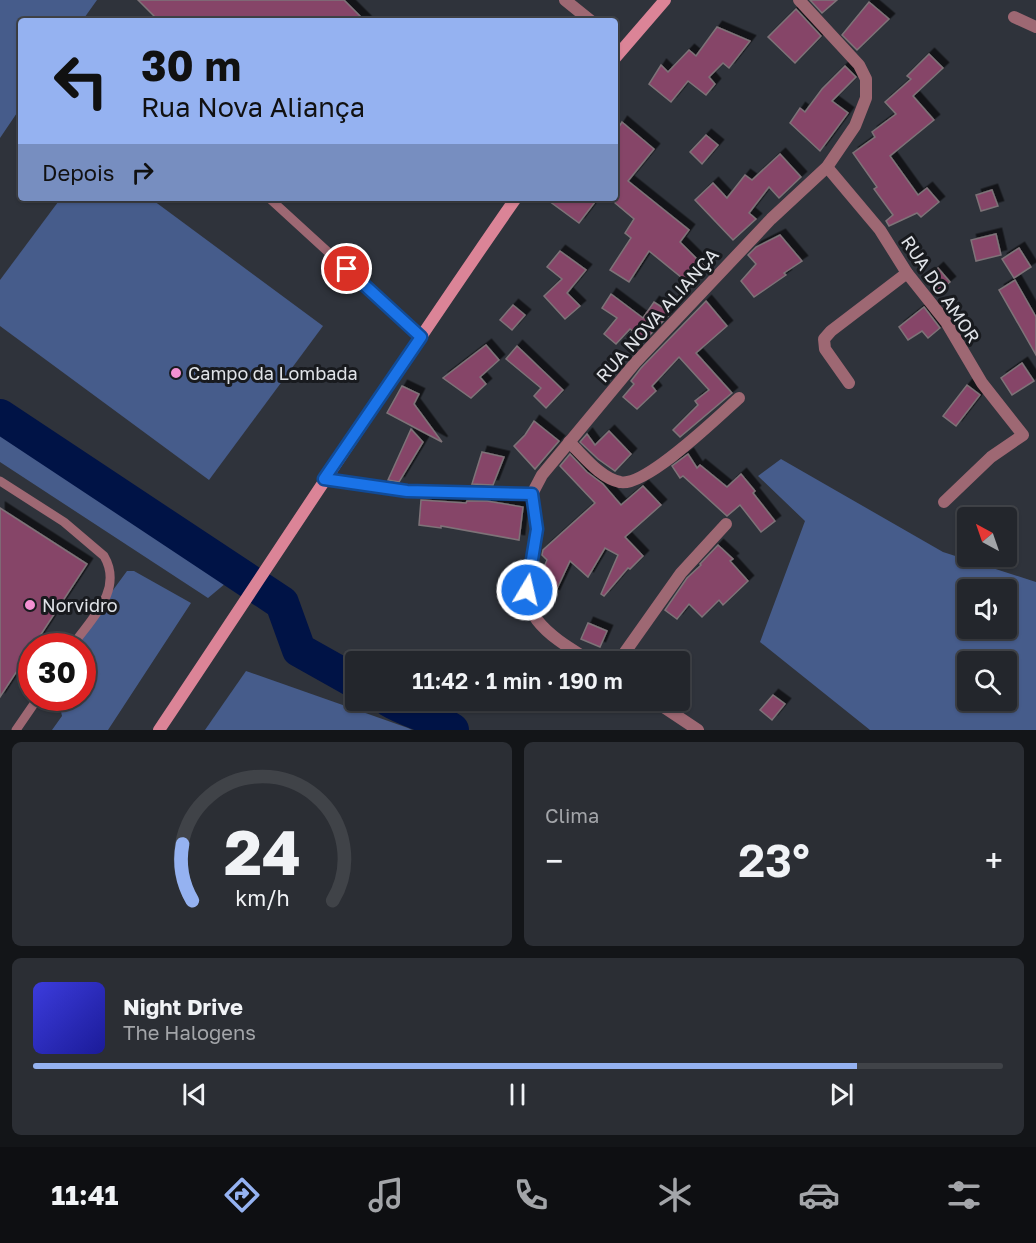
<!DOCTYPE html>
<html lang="pt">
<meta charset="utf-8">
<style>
:root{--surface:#23262c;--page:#2b2e34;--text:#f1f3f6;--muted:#a3a5a9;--line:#404348;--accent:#95b2f1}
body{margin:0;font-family:"Golos Text",sans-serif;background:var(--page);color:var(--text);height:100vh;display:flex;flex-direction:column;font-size:22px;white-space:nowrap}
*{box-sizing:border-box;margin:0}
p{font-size:20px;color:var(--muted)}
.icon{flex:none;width:33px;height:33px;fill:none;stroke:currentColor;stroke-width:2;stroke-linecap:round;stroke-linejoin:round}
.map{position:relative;height:730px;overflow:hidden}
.panel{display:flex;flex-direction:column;gap:12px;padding:12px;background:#131518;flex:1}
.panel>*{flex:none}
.banner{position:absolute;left:18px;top:18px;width:600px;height:183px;border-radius:6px;box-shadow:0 2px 4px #0004,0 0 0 2px var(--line);background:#95b2f1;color:#111;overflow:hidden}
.needle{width:39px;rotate:320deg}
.controls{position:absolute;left:957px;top:507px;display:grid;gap:12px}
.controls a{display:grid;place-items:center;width:60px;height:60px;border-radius:6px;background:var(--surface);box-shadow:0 2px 4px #0004,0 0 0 2px var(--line);font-size:30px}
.speed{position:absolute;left:18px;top:633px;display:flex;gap:12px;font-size:30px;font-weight:700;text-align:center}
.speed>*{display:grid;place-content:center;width:78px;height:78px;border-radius:50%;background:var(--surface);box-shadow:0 2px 4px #0004,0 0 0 2px var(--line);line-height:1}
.speed .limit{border:9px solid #d22;background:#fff;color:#111}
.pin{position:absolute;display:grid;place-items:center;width:51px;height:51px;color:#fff;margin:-26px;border:3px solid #fff;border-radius:50%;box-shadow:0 2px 6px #0007}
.me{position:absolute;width:66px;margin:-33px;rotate:9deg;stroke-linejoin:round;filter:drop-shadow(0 0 4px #0008)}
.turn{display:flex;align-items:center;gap:21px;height:126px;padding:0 24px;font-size:27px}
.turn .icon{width:78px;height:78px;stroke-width:2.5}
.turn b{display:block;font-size:42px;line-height:51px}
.then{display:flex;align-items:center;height:57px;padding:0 24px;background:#0003;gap:12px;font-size:22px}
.big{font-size:45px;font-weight:600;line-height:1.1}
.panel .card{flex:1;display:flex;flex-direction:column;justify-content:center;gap:9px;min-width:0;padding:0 21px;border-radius:9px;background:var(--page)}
.panel .dial{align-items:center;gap:0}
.dial svg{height:156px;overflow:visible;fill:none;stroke:var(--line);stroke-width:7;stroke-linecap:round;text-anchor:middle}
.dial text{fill:var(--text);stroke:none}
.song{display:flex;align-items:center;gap:18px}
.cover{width:72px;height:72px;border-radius:9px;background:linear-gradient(135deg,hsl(240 70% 55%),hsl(240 70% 35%))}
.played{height:6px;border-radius:3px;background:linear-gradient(90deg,var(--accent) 85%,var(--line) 85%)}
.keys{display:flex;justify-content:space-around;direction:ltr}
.heat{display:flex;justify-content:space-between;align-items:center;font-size:33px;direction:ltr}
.panel .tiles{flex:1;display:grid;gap:12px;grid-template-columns:1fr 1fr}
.card:last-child{grid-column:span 2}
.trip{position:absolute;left:345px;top:651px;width:345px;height:60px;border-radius:6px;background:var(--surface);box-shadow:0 2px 4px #0004,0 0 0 2px var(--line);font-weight:600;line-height:60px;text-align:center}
.menu{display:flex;height:96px;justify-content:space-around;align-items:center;background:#0e0f12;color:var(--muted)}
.menu .icon{width:42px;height:42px}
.menu .current{color:var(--accent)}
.menu b{font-size:27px;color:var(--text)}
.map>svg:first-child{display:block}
</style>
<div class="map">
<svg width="1036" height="730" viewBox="0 0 1036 730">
<defs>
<filter id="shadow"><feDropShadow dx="5.5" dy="-5.5" stdDeviation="0" flood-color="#0009"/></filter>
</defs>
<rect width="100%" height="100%" fill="#2f333b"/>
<g fill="#465c8b" fill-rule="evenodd">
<path d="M0,0H97L82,21H21V107L0,138Z"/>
<path d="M61,198H150L323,326L209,480L0,326V280Z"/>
<path d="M0,416L238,573L208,598L0,462Z"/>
<path d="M781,459L943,552L1036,582V730H870L760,642L805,521L758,476ZM968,590H1006V628H968ZM968,662H1006V700H968Z"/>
<path d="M127,571H134L191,603L108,730H52L62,716L58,698H82V646H72Z"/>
<path d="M246,671L408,728L412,730H205Z"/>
</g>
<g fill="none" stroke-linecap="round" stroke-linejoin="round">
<g stroke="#001346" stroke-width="34">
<path d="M0,416L282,603L299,650L356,682"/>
<path d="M389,700C409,712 432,716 452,730"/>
</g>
</g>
<g fill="#864568" stroke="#7e7378" stroke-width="1.5" filter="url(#shadow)">
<path d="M138,0H344L365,21H159Z"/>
<path d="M810,0H837L822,13Z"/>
<path d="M869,2L889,19L857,50L842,35Z"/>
<path d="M796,9L821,36L795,63L768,37Z"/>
<path d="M717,27L750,41L729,68L723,63L709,77L715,84L706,95L688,81L671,102L649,84L661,65L668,72L689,50L696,56Z"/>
<path d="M929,54L943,68L913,96L934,120L890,156L918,195L927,188L939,202L921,217L917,213L889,226L886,221L893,215L874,189L877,187L853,153L875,137L872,132L896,114L885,102L911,79L907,76Z"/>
<path d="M845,66L856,77L832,101L848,113L820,151L790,123L800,108L805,112L822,89Z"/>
<path d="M622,122L654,149L628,181L689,230L680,242L704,266L687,282L649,251L629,282L610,270L631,238L625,233L634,219L615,203V133Z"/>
<path d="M706,135L718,145L702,164L690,152Z"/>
<path d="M780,154L801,177L779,198L769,187L749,213L756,219L733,240L695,200L713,183L727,198L745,175L752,180Z"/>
<path d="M992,190L998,206L981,211L976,195Z"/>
<path d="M545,198H598L579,223Z"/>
<path d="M996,234L1001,255L976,261L971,240Z"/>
<path d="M780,235L802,261L784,273L786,275L754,297L741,281L756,264L748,255L756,247Z"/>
<path d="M1019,248L1031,267L1014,278L1002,259Z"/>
<path d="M560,251L586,270L567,293L580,306L565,319L544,296L562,279L547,267Z"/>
<path d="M938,268L950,282L938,292L926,279Z"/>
<path d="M1015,280L1036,317V355L999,290Z"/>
<path d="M611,294L643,318L654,302L671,313L645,340L630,329L616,344L604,334L617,318L602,308Z"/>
<path d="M706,301L727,326L696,353L732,393L680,437L673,430L698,405L695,401L709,390L679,357L652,386L656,391L637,409L623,397L634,384L631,381L641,368Z"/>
<path d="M513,305L525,315L512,330L500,320Z"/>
<path d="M924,307L940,328L928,338L922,331L908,340L899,327Z"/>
<path d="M486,345L499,360L480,377L486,384L471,398L443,378Z"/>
<path d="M517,346L563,390L546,408L534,396L541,388L506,359Z"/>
<path d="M1022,363L1034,381L1012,395L1001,378Z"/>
<path d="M967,385L980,395L956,426L943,416Z"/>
<path d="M402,386L419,394L414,404L442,442L387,413Z"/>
<path d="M534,421L559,441L535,469L514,446L525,435Z"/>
<path d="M411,429L423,442L399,482L388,480Z"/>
<path d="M609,431L631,454L615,471L598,459L580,442L587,434L595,445Z"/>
<path d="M482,452L504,457L493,485L472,484Z"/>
<path d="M570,454L587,472L603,484L621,505L643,486L661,505L625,537L643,556L630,569L628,568L604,596L601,594L618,555L605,548L588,577L570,561L554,595L536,586L547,560L542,555L543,550L595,503L560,466Z"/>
<path d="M688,454L697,468L700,465L727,487L741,474L755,491L753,493L775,521L761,532L740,505L727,516L683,476L680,478L672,466Z"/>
<path d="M421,500L466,503L467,501H487L523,507L519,540L441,526V528L419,525Z"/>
<path d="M0,508L87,564L0,697Z"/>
<path d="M718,545L733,559L730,561L748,581L723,605L719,600L702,617L689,604L677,619L665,610L687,578L701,565L700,564Z"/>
<path d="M588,623L607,631L600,647L581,639Z"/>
<path d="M773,695L785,704L772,720L760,710Z"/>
</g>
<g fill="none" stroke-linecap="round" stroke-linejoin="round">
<g stroke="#9e6873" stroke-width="9">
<path d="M269,198L421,337"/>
<path d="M0,481L64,522L104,556C124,590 91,619 72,646"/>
<path d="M16,730L38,698"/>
</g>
<g stroke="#9e6873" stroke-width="12">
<path d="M565,0L591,21"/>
<path d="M1014,17L1036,27"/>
<path d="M827,167L880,230L907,273L946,322L982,383L1023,435L991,457L944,502"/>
<path d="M849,383L825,349L824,339L831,331L907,273"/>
<path d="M569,442C583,455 600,478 620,482C645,488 719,416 739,398"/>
<path d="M324,479L407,491L532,494"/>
<path d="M532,494L542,475L635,363L771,219L827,167L855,126L866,98V79L859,65L799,0"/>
<path d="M532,494C534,505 537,518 537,530C536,558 517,594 537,620C551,638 573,650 592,662"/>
<path d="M618,662L681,573L726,524"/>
<path d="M653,700L698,730"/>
</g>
<g stroke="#db8497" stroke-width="12">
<path d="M615,58L665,0"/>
<path d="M159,730C278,552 394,373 516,198"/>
</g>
</g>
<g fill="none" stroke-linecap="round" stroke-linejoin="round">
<defs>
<path id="route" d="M347,269L421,337L324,479L407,491L532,494L537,529L527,590"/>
</defs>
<use href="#route" stroke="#114b97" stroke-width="15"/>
<use href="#route" stroke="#1a73e8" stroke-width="10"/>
</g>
<g fill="#f491d3" stroke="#181a1e" stroke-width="2">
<circle cx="176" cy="373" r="6"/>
<circle cx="30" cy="605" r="6"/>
</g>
<g text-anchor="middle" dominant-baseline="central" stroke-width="6" stroke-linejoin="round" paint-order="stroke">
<g font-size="18" fill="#e0e3e8" stroke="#181a1e">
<text transform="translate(941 289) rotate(56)">RUA DO AMOR</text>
<text transform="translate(657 315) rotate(-48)">RUA NOVA ALIANÇA</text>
</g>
<g font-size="18" fill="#e0e3e8" stroke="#181a1e" text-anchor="start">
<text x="188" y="373">Campo da Lombada</text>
<text x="42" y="605">Norvidro</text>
</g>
</g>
</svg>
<div class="controls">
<a><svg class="needle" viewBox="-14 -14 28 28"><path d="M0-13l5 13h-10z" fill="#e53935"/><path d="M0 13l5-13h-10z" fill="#a3a5a9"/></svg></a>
<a><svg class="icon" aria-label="sound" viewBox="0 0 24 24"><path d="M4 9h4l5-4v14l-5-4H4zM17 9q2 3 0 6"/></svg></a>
<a><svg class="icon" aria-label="search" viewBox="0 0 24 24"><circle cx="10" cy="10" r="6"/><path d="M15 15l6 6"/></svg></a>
</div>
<div class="speed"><div class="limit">30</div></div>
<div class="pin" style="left:347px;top:269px;background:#d93025"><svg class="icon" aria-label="arrive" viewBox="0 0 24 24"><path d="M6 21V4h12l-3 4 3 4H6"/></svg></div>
<svg class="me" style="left:527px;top:590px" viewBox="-20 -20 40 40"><circle r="17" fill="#1a73e8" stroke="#fff" stroke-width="3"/><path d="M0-11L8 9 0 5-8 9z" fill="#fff"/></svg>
<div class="trip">11:42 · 1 min · 190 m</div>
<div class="banner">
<div class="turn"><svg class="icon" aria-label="left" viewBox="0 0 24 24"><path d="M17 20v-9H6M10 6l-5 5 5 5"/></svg><div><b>30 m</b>Rua Nova Aliança</div></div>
<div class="then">Depois<svg class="icon" aria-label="right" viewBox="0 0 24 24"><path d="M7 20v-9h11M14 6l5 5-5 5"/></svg></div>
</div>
</div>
<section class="panel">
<div class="tiles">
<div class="card dial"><svg viewBox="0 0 100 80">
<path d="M14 69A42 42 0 1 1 86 69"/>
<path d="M14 69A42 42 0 0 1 9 40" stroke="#95b2f1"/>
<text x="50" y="56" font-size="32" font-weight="700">24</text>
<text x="50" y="72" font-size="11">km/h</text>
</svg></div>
<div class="card"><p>Clima</p>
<div class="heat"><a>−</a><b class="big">23°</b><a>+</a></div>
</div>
<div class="card">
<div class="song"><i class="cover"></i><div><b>Night Drive</b><p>The Halogens</p></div></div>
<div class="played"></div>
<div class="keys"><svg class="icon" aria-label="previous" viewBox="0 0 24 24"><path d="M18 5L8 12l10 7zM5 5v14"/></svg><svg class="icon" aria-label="pause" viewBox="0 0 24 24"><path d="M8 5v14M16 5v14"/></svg><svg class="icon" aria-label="next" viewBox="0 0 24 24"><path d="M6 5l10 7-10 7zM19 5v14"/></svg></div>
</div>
</div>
</section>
<nav class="menu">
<b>11:41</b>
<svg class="icon current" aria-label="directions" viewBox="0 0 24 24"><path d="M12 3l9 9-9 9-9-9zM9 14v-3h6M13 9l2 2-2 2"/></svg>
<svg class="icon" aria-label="music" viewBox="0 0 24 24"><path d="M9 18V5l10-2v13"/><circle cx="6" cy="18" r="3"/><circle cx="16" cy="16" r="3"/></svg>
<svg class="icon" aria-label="phone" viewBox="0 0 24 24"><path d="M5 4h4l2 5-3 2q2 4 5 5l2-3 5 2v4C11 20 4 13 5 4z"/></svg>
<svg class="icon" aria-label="climate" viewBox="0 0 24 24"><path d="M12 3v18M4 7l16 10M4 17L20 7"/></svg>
<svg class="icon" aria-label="car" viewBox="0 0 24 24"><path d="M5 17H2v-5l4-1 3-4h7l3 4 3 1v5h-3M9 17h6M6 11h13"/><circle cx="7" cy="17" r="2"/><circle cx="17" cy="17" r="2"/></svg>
<svg class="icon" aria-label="filters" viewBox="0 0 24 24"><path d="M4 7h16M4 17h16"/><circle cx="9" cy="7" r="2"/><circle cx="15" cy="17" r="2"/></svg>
</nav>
